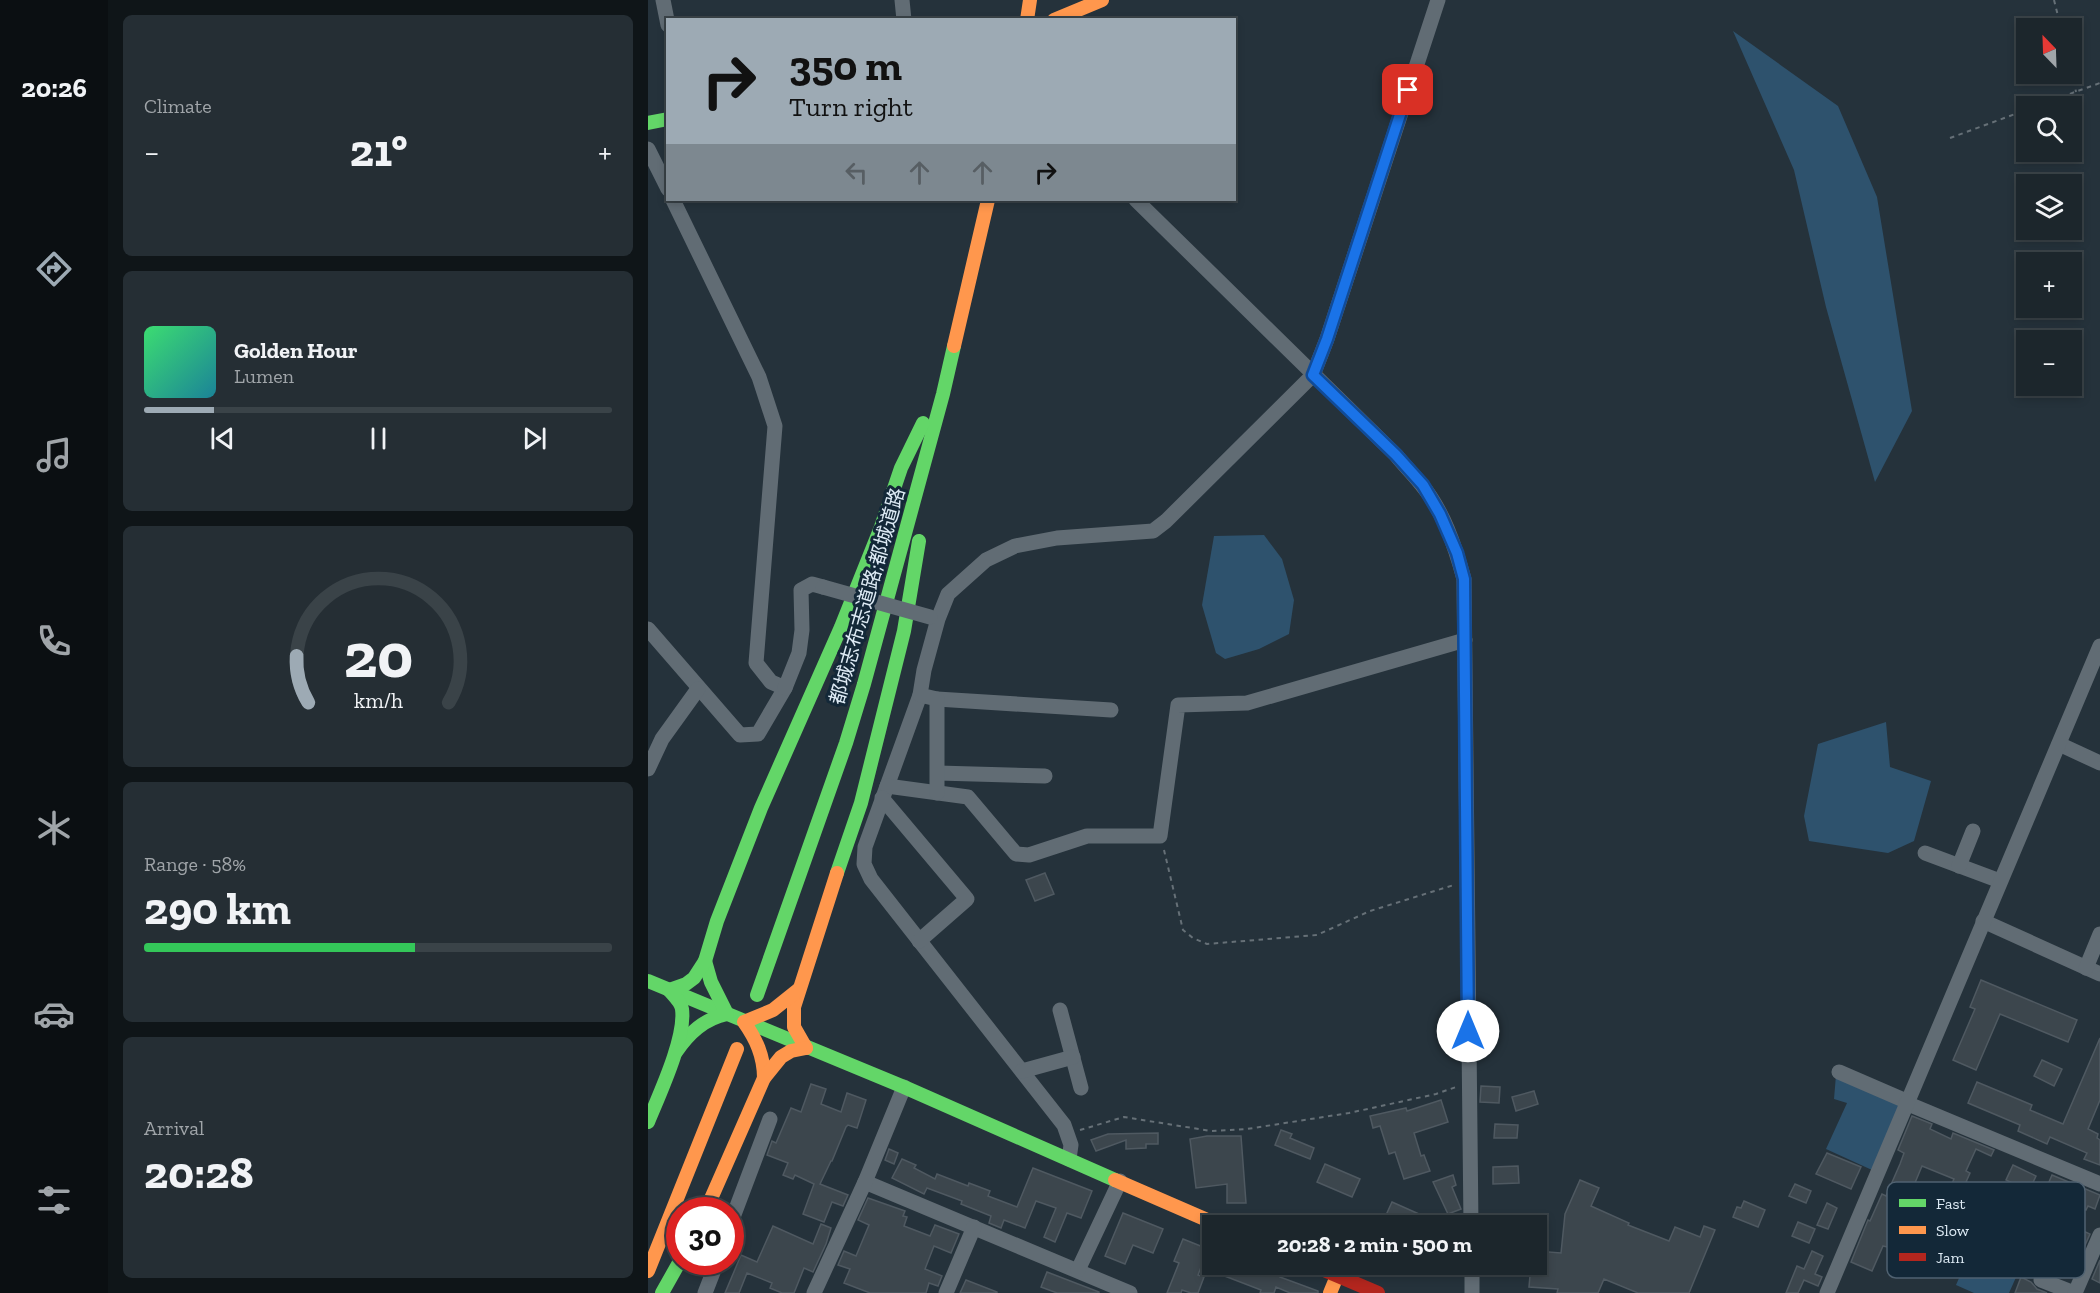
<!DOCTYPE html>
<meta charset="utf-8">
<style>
:root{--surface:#1c262c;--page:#252e34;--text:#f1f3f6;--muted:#a0a5a9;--line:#3a4348;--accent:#9daab4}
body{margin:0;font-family:"Zilla Slab","Noto Sans JP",serif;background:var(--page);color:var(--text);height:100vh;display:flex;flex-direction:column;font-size:22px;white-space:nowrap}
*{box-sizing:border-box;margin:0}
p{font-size:20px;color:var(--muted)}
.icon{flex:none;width:33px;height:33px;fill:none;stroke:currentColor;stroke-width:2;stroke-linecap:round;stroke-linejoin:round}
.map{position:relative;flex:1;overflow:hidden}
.details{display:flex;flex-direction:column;gap:15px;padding:15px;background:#0f1518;width:540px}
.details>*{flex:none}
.hud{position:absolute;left:18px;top:18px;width:570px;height:183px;border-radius:0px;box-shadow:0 3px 9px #0003,0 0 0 2px var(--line);background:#9daab4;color:#111;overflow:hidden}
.needle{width:39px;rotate:337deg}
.buttons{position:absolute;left:1368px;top:18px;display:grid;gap:12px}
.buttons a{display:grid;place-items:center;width:66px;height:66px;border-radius:0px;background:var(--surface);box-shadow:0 3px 9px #0003,0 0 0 2px var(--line);font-size:30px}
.speed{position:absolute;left:18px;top:1197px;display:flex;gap:12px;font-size:30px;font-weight:700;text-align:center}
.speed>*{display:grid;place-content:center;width:78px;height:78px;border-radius:50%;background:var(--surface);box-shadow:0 3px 9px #0003,0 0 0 2px var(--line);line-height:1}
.speed .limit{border:9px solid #d22;background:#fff;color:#111}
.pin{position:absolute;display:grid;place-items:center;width:51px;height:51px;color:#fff;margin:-26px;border-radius:12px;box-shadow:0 3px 9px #0006}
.me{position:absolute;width:66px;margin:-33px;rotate:0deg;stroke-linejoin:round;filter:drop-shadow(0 0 4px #0008)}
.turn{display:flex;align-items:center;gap:21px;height:126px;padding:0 24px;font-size:27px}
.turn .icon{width:78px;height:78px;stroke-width:2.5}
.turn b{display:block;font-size:42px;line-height:51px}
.lanes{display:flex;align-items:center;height:57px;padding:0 24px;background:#0003;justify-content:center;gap:30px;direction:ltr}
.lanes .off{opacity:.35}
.big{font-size:45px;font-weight:700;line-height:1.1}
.details .tile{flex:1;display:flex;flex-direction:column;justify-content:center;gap:9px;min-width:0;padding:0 21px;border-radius:9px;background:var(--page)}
.details .dial{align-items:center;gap:0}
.dial svg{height:156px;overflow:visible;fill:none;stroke:var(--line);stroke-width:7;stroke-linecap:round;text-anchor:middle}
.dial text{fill:var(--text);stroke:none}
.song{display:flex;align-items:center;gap:18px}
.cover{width:72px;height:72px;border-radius:9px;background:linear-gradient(135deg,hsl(140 70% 55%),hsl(190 70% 35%))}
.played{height:6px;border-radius:3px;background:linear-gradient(90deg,var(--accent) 15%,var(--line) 15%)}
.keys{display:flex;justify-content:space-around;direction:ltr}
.heat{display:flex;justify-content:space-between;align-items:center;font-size:33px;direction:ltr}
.charge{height:9px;border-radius:4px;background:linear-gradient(90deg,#34c759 58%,var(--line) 0)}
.trip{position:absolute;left:554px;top:1215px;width:345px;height:60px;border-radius:0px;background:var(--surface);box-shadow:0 3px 9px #0003,0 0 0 2px var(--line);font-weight:700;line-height:60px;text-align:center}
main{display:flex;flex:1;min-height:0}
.tab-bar{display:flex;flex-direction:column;width:108px;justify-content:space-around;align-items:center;background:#0b0f12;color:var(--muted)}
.tab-bar .icon{width:42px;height:42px}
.tab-bar .current{color:var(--accent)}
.tab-bar b{font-size:27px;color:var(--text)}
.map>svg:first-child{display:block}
</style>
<main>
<nav class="tab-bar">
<b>20:26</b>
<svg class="icon current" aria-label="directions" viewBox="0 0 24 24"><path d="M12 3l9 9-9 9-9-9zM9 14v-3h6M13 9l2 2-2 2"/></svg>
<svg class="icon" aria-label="music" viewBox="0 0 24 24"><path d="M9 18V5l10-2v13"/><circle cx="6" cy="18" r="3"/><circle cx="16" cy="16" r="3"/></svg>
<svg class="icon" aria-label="phone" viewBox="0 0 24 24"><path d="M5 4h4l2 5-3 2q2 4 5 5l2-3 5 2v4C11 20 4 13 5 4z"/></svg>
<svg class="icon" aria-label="climate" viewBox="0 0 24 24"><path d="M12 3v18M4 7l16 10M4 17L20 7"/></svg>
<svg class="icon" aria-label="car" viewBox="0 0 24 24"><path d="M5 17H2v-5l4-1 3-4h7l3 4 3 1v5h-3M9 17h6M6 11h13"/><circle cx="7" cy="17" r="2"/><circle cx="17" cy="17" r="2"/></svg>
<svg class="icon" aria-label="filters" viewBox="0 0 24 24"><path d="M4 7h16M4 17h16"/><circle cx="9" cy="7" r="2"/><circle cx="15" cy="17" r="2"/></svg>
</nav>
<section class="details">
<div class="tile"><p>Climate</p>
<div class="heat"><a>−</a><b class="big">21°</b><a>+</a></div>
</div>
<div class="tile">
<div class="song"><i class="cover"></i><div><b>Golden Hour</b><p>Lumen</p></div></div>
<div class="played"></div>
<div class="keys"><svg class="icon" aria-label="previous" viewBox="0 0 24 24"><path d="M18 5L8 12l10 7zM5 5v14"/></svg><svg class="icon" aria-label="pause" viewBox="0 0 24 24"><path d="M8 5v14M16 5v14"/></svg><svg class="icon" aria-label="next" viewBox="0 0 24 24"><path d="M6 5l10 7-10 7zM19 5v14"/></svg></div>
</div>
<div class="tile dial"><svg viewBox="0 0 100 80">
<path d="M14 69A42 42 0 1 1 86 69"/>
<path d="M14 69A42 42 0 0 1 8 45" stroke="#9daab4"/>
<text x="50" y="56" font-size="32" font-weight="700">20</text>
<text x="50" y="72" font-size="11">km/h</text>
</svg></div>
<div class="tile"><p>Range · 58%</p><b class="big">290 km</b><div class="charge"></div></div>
<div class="tile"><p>Arrival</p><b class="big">20:28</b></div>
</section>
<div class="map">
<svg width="1452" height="1293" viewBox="0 0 1452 1293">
<rect width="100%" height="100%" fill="#25323b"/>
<g fill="#2e526d">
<path d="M1085,31L1190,106L1229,197L1264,411L1227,482L1178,307L1146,170Z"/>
<path d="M616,535L634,559L646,600L641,634L611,649L577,659L568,653L554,605L566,536Z"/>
<path d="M1238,722L1242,767L1283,781L1266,841L1240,853L1161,841L1156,816L1170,744Z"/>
<path d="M1188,1075L1254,1105L1224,1170L1178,1149L1199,1103L1186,1099Z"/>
<path d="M1351,1186L1418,1215L1405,1246L1386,1237L1361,1293H1326L1308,1285Z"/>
</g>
<g fill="#3c464d" stroke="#4f5961" stroke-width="1.5" fill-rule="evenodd">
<path d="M397,873L406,894L387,901L378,880Z"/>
<path d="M1333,980L1429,1020L1420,1042L1352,1014L1328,1070L1305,1060L1327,1009L1322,1007Z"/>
<path d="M1452,1038V1100L1440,1129L1450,1134L1449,1138L1452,1140V1165L1436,1159L1439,1153L1402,1137L1399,1144L1370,1131L1372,1125L1320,1103L1329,1082L1384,1105L1382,1110L1415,1124Z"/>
<path d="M1394,1060L1414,1069L1406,1086L1386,1076Z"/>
<path d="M163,1084L178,1089L173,1104L193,1112L199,1093L218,1100L209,1128L200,1125L198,1127L184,1161H183L172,1184L200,1195L195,1206L184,1202L176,1222L155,1214L166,1184L147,1175L145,1179L135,1175L140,1163L119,1155L124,1141L128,1143L143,1108L153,1112Z"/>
<path d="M833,1086L852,1087L851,1103L832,1102Z"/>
<path d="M886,1091L890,1104L868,1111L864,1097Z"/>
<path d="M793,1100L800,1122L766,1133L773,1156L776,1155L782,1171L756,1179L747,1152L741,1154L732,1126L725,1128L722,1116L758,1108L759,1111Z"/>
<path d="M1264,1116L1284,1124L1282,1129L1303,1139L1305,1133L1346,1150L1343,1156L1328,1149L1318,1171L1322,1173L1318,1182L1326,1185L1310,1227L1307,1226L1293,1258L1266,1246L1263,1252L1241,1243L1239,1247L1235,1246L1224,1271L1203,1262L1220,1220L1222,1221L1234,1194L1238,1196L1252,1164L1256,1153L1250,1150ZM1274,1166L1306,1179L1295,1204L1264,1190Z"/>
<path d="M847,1124L870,1125L869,1138H846Z"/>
<path d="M633,1130L644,1134L642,1138L666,1148L662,1159L627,1145Z"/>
<path d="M510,1133V1144H498V1148L478,1149V1140L448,1151L443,1140L460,1134Z"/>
<path d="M559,1136H593L598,1203H579V1184L548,1188L542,1139Z"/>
<path d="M241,1149L250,1153L246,1164L237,1160Z"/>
<path d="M1179,1153L1213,1167L1203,1189L1168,1174Z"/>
<path d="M254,1159L268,1165L266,1168L287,1179L289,1174L320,1186L321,1183L342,1191L340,1196L369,1207L385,1168L444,1191L433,1218L419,1213L407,1242L396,1237L408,1208L388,1201L377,1228L356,1220L353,1228L341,1223L343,1216L313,1204L314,1201L279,1188L276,1194L244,1178Z"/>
<path d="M677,1164L712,1179L704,1197L669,1182Z"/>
<path d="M1365,1165L1388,1176L1381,1191L1358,1180Z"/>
<path d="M870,1166L871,1183L845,1184V1167Z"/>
<path d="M805,1175L808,1185L804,1187L813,1209L800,1214L785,1182Z"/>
<path d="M1404,1175L1452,1195L1447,1209L1440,1206L1438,1210L1425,1204L1426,1202L1398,1189Z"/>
<path d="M932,1180L951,1188L943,1206L981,1223L980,1225L1021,1241L1027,1227L1052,1237L1056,1226L1067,1230L1041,1293H990L956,1279L950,1293H909L910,1289L881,1287L883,1264H888V1251L913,1253L917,1214Z"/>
<path d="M1147,1184L1163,1191L1158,1203L1141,1196Z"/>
<path d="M220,1198L257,1211L255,1216L259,1217L256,1226L282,1236L287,1225L311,1234L303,1253L286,1246L277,1269L294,1276L290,1286L281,1283L278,1293H222L196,1283L202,1269L190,1265L196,1251L208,1256L221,1225L210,1220Z"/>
<path d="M1096,1201L1117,1210L1110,1227L1085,1217L1089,1207L1093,1208Z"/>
<path d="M744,1202L798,1226H733Z"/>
<path d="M1179,1203L1189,1208L1180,1229L1169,1225Z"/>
<path d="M475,1213L515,1229L505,1253L485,1245L477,1264L457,1256Z"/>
<path d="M1150,1222L1167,1229L1161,1243L1144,1236Z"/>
<path d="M1418,1223L1442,1234L1425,1272L1389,1259L1385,1268L1374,1263L1386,1239L1406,1249Z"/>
<path d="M173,1224L183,1228L178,1244L165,1272L156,1268L146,1293H134L122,1288L124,1283L99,1273L91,1293H77L93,1255L109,1262L125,1226L165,1244Z"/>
<path d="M535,1239L560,1249L550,1275L556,1277L550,1293H543L534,1290L533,1293H519L531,1263L526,1261Z"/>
<path d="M1164,1251L1175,1256L1167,1274L1174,1277L1170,1286L1156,1280L1150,1293H1138L1149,1266L1156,1269Z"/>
<path d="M1452,1260V1283L1444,1279Z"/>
<path d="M578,1264H600L620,1272L622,1267L634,1272L632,1277L670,1291V1293H642L628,1287L626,1293H612L613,1290L574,1275Z"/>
<path d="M399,1272L451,1292V1293H409L393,1287Z"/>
<path d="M1373,1277L1383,1282L1389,1289L1399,1293H1367Z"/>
<path d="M318,1280L349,1292V1293H312Z"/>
</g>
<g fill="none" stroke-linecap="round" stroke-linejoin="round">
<g stroke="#667077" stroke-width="2" stroke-dasharray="4.5 4.5" stroke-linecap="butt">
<path d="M1406,0L1413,28"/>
<path d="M1424,72L1428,92"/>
<path d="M1388,106L1452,83"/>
<path d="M1302,138L1378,110"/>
<path d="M516,850L535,930L545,938L559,944L669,935L722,911L806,885"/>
<path d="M432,1130L476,1117L563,1131L599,1129L701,1113L788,1094L808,1087"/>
</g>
<g stroke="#616c74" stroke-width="15">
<path d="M15,0L20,25"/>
<path d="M254,0L256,20"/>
<path d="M0,149L20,189"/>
<path d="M488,200L748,455C756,465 765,474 773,484C795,510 807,546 816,579L823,1226"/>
<path d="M0,629L92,735L110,734L137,688L123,682L108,663L127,426L111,377L25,200"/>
<path d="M137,688L151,653L154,630L153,590L164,584L175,587"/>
<path d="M272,695L217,847L216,864L223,879L416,1125L423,1145L421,1159"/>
<path d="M289,699L463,710"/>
<path d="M1411,744L1452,763"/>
<path d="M0,769L14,739L50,689"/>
<path d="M290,773L397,776"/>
<path d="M239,786L320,797L368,854L381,855L439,836H512L530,705L599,703L817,640"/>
<path d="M289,793V699L272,695L276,670L290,619L300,594L338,560L367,546L409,538L505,531L518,521L665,375L679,339L790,0"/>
<path d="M234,798L319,899L271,941"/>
<path d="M1277,853L1352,881"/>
<path d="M1311,866L1325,831"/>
<path d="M1335,921L1452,974"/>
<path d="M1438,968L1452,934"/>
<path d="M412,1010L433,1088"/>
<path d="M374,1071L425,1057"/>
<path d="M1191,1072L1258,1101"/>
<path d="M1258,1103L1452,1184"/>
<path d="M217,1182L482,1293"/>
<path d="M82,1225L122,1119"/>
<path d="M824,1264V1293"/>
<path d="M430,1270L472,1181"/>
<path d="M1393,1280L1426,1293"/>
<path d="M57,1293L69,1262"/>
<path d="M166,1293L217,1182L256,1087"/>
<path d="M298,1293L326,1227"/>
<path d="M1179,1293L1452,646"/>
<path d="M1427,1293L1452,1235"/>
</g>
<g stroke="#63d668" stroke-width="14">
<path d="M0,123L20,119"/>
<path d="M189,873L213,803L256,631L271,541"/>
<path d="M0,981L256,1087L467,1180"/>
<path d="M109,995L198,743L216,684L295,394L306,346"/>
<path d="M28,1052C41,1033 56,1019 79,1014L63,982L57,961"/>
<path d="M0,1122C11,1095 38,1038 34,1009C33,1002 26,996 21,990L38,984L46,978L57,961L69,921L113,808L193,627L233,527L253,468L275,423"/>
<path d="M14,1293L32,1261"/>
</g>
<g stroke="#ff974d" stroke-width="14">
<path d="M379,20L382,0"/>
<path d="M406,20L454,0"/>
<path d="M306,346L340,200"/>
<path d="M158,1048L146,1027V1007L189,873"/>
<path d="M116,1078C116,1056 108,1039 96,1022L125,1010L150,990"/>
<path d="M467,1180L573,1226"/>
<path d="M58,1210L116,1078L133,1057L143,1051L158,1048"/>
<path d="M0,1271L89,1049"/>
<path d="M682,1293L689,1276"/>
</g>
<path stroke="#b3261e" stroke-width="14" d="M662,1264L730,1293"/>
<path stroke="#616c74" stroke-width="15" d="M175,587L282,617"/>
</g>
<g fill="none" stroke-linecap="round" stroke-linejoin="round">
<defs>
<path id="route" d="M760,90L679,339L665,375L748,455L775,485L792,514L809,553L816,579L820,1031"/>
</defs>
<use href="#route" stroke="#114b97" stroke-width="15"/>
<use href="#route" stroke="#1a73e8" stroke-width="10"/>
</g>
<g text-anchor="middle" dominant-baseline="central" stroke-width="6" stroke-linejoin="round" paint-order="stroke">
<g font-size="20" fill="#deebf5" stroke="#132838">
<text transform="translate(219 596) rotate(-74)">都城志布志道路;都城道路</text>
</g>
</g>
<rect x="1239" y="1182" width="198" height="96" rx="9" fill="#132838" stroke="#506271" stroke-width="1.5"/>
<rect x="1251" y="1199" width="27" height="8" fill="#63d668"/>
<rect x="1251" y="1226" width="27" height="8" fill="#ff974d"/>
<rect x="1251" y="1253" width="27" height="8" fill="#b3261e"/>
<g font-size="16" fill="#deebf5">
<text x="1288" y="1209">Fast</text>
<text x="1288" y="1236">Slow</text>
<text x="1288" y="1263">Jam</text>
</g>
</svg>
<div class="buttons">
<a><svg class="needle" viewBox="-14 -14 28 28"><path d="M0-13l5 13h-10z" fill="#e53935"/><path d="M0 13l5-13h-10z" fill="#a0a5a9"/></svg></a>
<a><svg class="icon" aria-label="search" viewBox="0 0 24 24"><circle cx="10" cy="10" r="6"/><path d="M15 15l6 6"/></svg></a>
<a><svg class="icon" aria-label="layers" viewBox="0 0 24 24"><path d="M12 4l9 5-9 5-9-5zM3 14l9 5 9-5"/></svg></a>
<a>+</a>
<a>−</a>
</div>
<div class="speed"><div class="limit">30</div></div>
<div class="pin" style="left:760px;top:90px;background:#d93025"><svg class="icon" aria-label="arrive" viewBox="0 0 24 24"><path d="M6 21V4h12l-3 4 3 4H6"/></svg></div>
<svg class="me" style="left:820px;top:1031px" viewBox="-20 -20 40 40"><circle r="19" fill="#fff"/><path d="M0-13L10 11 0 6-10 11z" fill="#1a73e8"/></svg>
<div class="trip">20:28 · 2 min · 500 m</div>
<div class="hud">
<div class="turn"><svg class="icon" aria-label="right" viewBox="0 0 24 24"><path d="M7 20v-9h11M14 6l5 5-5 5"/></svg><div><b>350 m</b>Turn right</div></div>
<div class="lanes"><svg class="icon off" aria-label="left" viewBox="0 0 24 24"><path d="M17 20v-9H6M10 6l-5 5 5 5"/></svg><svg class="icon off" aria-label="ahead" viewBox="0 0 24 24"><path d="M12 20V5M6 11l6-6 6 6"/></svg><svg class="icon off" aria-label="ahead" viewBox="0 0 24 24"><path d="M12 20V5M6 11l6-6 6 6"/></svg><svg class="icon" aria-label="right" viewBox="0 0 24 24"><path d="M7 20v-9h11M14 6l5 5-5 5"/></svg></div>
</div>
</div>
</main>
